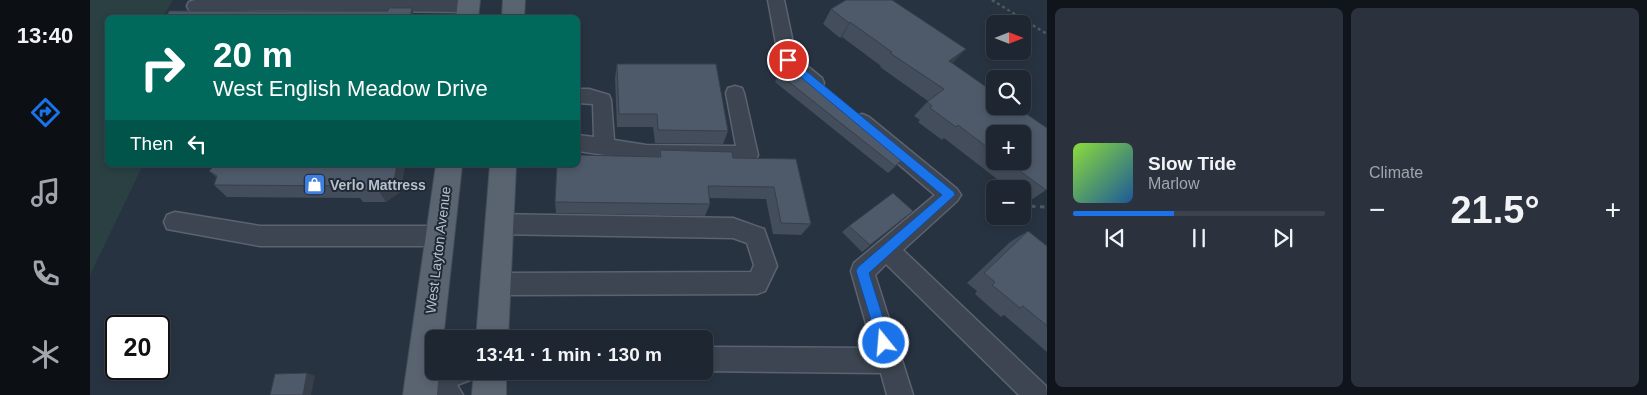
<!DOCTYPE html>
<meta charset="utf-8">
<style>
:root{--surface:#1e2632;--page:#2b323e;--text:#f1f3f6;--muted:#a1a5ac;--line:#3c434d;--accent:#1a73e8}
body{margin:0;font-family:Helvetica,sans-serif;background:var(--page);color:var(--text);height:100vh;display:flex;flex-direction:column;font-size:19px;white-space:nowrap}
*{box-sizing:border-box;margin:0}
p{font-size:16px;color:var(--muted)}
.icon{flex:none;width:28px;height:28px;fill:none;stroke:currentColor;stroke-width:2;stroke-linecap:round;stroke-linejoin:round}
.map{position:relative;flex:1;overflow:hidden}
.sheet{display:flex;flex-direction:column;gap:8px;padding:8px;background:#10151c;width:600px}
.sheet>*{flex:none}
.hud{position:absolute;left:15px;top:15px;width:475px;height:152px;border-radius:8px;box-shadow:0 2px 8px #0003,0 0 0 1px var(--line);background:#00695c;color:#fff;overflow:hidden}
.needle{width:32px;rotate:90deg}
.tools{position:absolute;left:896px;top:15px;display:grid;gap:10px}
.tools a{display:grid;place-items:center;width:45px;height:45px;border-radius:8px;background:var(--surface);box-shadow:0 2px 8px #0003,0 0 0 1px var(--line);font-size:25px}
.speed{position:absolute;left:15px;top:315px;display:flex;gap:10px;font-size:25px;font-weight:700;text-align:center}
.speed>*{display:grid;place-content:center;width:65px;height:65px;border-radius:50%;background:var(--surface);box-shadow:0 2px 8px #0003,0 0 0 1px var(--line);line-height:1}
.speed .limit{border:2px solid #111;border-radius:8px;background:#fff;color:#111}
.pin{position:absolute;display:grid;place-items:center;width:42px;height:42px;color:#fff;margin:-21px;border:2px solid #fff;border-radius:50%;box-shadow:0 1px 5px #0007}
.me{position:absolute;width:55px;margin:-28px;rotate:343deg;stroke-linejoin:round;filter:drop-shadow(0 0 4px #0008)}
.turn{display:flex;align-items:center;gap:18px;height:105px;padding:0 25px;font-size:22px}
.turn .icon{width:65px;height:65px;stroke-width:2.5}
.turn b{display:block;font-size:35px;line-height:42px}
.then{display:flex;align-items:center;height:48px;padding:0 25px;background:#0003;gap:10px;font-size:19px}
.big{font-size:38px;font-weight:600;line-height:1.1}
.sheet .widget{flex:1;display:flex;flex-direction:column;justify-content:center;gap:8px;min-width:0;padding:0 18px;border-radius:8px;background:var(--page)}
.song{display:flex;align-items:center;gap:15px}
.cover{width:60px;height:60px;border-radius:8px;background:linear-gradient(135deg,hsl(90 70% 55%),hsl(210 70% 35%))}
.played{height:5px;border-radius:2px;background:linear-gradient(90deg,var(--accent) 40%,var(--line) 40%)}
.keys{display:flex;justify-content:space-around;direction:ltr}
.heat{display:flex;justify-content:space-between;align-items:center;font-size:28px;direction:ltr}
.sheet .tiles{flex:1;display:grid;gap:8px;grid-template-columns:repeat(2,1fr)}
.trip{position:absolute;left:335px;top:330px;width:288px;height:50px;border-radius:8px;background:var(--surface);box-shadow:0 2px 8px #0003,0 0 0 1px var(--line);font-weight:600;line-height:50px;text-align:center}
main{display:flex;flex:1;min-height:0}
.menu{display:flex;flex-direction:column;width:90px;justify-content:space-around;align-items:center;background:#0c0f14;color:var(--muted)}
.menu .icon{width:35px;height:35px}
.menu .active{color:var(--accent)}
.menu b{font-size:22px;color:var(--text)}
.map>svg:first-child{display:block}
</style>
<main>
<nav class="menu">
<b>13:40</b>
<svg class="icon active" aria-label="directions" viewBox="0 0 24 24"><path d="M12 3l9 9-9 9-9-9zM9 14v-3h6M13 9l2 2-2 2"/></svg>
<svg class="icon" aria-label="music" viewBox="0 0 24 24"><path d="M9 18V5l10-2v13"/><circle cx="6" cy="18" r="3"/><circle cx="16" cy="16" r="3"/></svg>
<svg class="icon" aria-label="phone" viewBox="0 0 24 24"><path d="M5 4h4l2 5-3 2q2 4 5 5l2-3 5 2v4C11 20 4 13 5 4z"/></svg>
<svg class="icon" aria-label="climate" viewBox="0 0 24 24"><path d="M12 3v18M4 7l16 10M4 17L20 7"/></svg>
</nav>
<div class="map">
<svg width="957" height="395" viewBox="0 0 957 395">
<rect width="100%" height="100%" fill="#283342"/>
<path fill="#2a4043" d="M0,0H83L73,17L18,18V165H53L0,275Z"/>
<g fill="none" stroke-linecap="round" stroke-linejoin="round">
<defs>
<g id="minor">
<path d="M105,0H378L384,2L386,6L384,10L378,12L173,10L105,12L99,10L97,6L99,2Z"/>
<path d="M678,0H694L706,57L732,78L734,83L732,88C716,93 703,74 692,65L689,60Z"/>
<path d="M645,86L652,88L654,93L668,155L665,161L658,163L556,161L488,151V135L504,137L503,104L488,103V89H499L519,95L521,100L524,140L556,145L646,146L636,93L638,88Z"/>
<path d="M772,114L779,117L867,189L871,195L867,201L813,250L956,386L957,395H929L796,264L785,275L823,395H797L791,373L611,371H614V347L783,348L761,271L764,263L845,195L765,127L762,122L765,117Z"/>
<path d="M85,212L170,226H350L358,229L361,236L358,243L350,246H170L77,229L74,222L77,215Z"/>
<path d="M409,214L643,218L674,229L687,266L675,291L667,294L405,295L397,292L393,284L397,276L405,273L661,272L664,265L657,243L643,238L409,234L401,231L398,224L401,217Z"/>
<path d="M344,367V371H384L380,380L367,385L373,395H328L323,393L319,384L323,375Z"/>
</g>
<g id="major">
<path d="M368,0H390L388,18H366Z"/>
<path d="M413,0H435L434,18H412Z"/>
<path d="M346,165H372L353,339H344V371H349L347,395H313Z"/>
<path d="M400,165H426L418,339H386Z"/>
<path d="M384,371H416V395H382Z"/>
</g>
</defs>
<use href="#minor" stroke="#5a636f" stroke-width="3"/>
<use href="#major" stroke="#454e5b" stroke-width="2"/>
<path stroke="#485d5f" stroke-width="2.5" stroke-dasharray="3 3" stroke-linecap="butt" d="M902,0L957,34"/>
<path stroke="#485d5f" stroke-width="3" stroke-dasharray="4.5 4.5" stroke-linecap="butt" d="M932,206L957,207"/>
<use href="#minor" fill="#3c4551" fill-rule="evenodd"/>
<use href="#major" fill="#5a6471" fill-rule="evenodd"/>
</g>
<g fill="#434d5b" fill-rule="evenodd">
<path d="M741,9L863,64L956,190L938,202L932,198V189H920L854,138L852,140L828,122L830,120L824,116L838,101L790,67L791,66L752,37L750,38L733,24ZM905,134L932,161H905Z"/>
<path d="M527,64L638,131L633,144L565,143L563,127H527L525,78Z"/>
<path d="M689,74L815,158L798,173L685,82Z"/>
<path d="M570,150L643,158L706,159L721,224L711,235L683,234L676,199L619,198L620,204L615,216L466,213L465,202L569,157Z"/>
<path d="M125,165H315L310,192L296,202H273L270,198L137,197L124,185L127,178L119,171Z"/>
<path d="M823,211L772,252L752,232L759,226Z"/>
<path d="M938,231L957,246V352L914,315L911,317L885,294L887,291L877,283L920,242Z"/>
</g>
<g fill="#373f4a">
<path d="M322,8L325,18H320Z"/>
<path d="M760,22L752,37L750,38L759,23Z"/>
<path d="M876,49L863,63L847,75L859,61Z"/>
<path d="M307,165H315L310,192L296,202L288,190Z"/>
<path d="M217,373L225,376L221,395H213Z"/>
</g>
<g fill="#4e5a6a" stroke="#373f4a">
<path d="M756,0H802L876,49L859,61L905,93V106H925L957,128V189L956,190L916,161H932V134H905V153L868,125L866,127L840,108L842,106L837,102L854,89L800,53L802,52L760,22L759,23L741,9Z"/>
<path d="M299,8H322L320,18H76L79,11H298Z"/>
<path d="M527,64H626L638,131L568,130L567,114H529Z"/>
<path d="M703,65L815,158L805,166L689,74Z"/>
<path d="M570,150L642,152L643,158L706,159L721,224L691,223L684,187L618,186L620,204L465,202L467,165H488V155L571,157Z"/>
<path d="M125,165H307L304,180L288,190H265L266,186L124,185L127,176L119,171Z"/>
<path d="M803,193L823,211L780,245L759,226Z"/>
<path d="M938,231L957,246V326L933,306L930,308L902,285L905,282L894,273Z"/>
<path d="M217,373L213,395H180L185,374Z"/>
</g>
<path fill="#1a73e8" stroke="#114b97" d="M698,56L864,192L865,195L779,273L801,343L799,348L794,350L790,348L788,343L766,271L768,267L852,195L694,63L693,60Z"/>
<defs>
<symbol id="shop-square" viewBox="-11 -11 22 22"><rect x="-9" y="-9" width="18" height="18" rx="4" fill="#3f7fe0" stroke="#202a37"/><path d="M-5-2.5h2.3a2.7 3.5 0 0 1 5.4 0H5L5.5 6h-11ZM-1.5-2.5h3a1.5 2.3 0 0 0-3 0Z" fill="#fff"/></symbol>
</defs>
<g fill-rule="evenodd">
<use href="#shop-square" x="212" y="172" width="25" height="25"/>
</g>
<g text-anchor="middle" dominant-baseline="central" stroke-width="4" stroke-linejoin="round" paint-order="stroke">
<g font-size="14" font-weight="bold" fill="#b9c0cb" stroke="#202a37" text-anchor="start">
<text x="240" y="185">Verlo Mattress</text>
</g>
<g font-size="14" fill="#b9c0cb" stroke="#202a37">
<text transform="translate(348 250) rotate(-83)">West Layton Avenue</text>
</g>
</g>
</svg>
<div class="tools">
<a><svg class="needle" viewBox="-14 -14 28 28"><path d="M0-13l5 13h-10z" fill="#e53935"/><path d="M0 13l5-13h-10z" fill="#a1a5ac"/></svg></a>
<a><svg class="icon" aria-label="search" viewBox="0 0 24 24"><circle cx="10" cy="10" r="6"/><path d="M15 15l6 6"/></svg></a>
<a>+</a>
<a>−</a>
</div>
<div class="speed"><div class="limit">20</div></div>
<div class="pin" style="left:698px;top:60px;background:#d93025"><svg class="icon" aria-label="arrive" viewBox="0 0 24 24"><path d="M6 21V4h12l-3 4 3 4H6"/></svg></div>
<svg class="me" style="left:794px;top:343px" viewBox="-20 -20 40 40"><circle r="17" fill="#1a73e8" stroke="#fff" stroke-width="3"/><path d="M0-11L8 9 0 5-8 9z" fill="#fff"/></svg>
<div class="trip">13:41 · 1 min · 130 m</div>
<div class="hud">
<div class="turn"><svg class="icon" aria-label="right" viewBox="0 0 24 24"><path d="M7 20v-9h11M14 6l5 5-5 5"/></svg><div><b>20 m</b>West English Meadow Drive</div></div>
<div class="then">Then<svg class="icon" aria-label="left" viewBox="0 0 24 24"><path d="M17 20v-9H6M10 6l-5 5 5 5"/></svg></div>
</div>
</div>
<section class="sheet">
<div class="tiles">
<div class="widget">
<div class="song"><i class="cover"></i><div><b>Slow Tide</b><p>Marlow</p></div></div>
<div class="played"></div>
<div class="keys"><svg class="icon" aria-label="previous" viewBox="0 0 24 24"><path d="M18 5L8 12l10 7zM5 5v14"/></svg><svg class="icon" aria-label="pause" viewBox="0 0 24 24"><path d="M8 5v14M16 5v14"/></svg><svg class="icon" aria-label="next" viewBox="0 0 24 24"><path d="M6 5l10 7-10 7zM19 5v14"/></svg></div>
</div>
<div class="widget"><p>Climate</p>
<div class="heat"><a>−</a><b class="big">21.5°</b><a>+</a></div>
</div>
</div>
</section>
</main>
